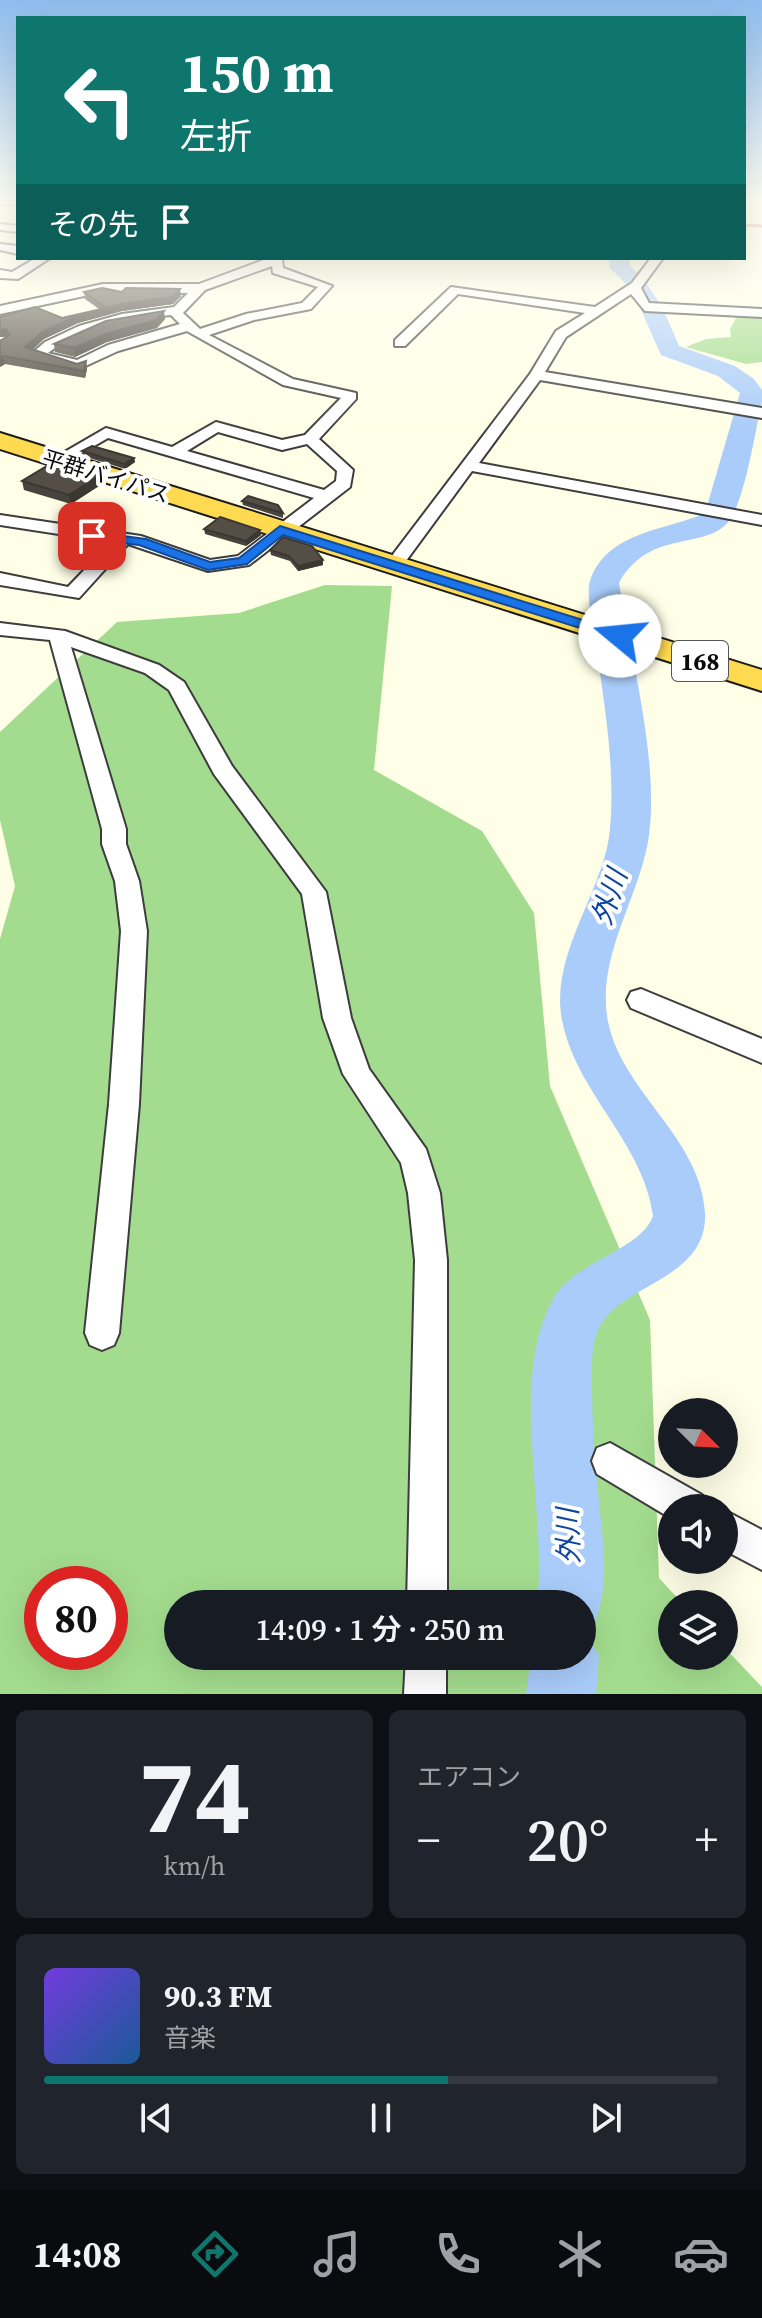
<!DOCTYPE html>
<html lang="ja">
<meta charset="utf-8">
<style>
:root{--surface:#171b24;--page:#20242c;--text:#f1f3f6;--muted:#9ea1a6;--line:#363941;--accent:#0f766e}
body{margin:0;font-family:"Source Serif 4","Noto Sans JP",serif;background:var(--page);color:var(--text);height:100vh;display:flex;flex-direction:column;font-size:30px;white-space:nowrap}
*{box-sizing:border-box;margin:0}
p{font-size:26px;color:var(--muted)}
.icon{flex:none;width:44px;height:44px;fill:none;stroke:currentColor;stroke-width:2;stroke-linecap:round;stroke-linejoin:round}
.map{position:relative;height:1694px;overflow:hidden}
.drawer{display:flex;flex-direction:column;gap:16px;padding:16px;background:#0d0f14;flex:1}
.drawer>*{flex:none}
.guide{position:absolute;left:16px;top:16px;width:730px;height:244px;border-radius:0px;box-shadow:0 8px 32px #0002;background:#0f766e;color:#fff;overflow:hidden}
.needle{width:52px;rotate:114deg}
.tools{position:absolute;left:658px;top:1398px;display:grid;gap:16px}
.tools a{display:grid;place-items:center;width:80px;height:80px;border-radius:50%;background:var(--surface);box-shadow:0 8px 32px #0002;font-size:40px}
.speed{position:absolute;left:24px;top:1566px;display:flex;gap:16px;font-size:40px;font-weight:700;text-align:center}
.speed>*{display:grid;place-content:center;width:104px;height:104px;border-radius:50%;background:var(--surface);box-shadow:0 8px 32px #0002;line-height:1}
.speed .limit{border:12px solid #d22;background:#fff;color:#111}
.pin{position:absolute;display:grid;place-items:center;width:68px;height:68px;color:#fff;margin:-34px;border-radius:16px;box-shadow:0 4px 12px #0006}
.me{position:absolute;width:88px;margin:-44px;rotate:287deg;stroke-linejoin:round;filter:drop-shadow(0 0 6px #0008)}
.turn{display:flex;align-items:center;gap:28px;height:168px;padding:0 32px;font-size:36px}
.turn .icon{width:104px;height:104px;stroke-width:2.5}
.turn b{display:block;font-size:56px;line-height:68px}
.then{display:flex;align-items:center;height:76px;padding:0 32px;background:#0003;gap:16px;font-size:30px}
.big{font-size:60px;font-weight:600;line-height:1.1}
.drawer .tile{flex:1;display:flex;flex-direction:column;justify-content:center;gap:12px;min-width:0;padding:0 28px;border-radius:12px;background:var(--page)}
.drawer .dial{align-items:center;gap:0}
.dial b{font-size:104px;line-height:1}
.song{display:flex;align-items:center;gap:24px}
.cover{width:96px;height:96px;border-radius:12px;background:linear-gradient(135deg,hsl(260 70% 55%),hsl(210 70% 35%))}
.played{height:8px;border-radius:4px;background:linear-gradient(90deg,var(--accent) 60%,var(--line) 60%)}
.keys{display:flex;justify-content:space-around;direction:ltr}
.heat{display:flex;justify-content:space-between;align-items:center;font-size:44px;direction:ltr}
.drawer .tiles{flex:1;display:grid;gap:16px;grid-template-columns:1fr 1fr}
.tile:last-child{grid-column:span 2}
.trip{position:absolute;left:164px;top:1590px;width:432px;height:80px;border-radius:40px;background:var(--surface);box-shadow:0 8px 32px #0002;font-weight:600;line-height:80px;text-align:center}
.tabs{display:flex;height:128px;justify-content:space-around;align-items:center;background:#090b0e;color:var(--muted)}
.tabs .icon{width:56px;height:56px}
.tabs .current{color:var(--accent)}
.tabs b{font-size:36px;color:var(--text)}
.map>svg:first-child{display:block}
</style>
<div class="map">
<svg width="762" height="1694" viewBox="0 0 762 1694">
<rect width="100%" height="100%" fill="#ffffe8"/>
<g fill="#a3dc8e" fill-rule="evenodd">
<path d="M738,314L762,316V362L746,364L686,347L706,339L731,337L730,329Z"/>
<path d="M325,585L392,586L374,770L482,831L534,913L550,1086L650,1320L659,1578L683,1604H672V1656H724V1647L762,1687V1694H0V939L15,886L0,820V732L117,622L239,613ZM42,1584H110V1652H42ZM178,1604H582V1656H178Z"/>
</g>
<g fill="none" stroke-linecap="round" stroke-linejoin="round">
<path fill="#a9ccfa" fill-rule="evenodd" d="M609,258H629L630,266C655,289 666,314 679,346L735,366L754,379L762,390V402C755,431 745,500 729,521C706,551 649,528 619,583C631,657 659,761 649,835C641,895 598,952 607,1016C618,1090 701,1136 705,1213C708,1280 621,1283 599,1328C591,1343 592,1366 592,1382C592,1418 594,1455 598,1491C602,1538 612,1583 593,1627L585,1631L599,1656L596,1694H526L531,1656H582V1604H537C548,1514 507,1375 555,1296C576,1261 641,1250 653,1216C644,1143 576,1093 562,1020C549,954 606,888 610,828C615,772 606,715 598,659C596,641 585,596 590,581C607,531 665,531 705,513L740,393L718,376L661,355L632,290L610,268Z"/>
<defs>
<g id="minor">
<path d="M0,224L18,226V232L0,230Z"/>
<path d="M0,244L18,246V254L0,250Z"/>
<path d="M36,258H50L18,279L0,278V270L12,272Z"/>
<path d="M269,258L282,259L283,268L332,286L311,309L254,320L209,335L293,379L356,393V399L319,439L353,470L350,487L249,565L208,571L128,544L79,598L0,585V573L68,587L111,542L0,525V515L141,536L210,560L238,556L314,498L108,438L63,464L49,461L106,428L172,447L216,422L282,440L305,435L341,398L283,385L187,331L118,351L79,369L30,355L45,342L79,326L122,314L174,307L188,293L103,292L0,314V306L103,284H199ZM272,266L273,273L318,287L302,303L246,314L200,329L183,313L205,290ZM171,315L180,324L108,345L77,360L48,353C82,327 129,319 171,315ZM218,432L282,450L307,444L337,471L336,481L324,490L187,451Z"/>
<path d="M651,258H663L641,288L649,303L762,309V317L645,311L631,294L566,337L545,372L762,408V418L540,380L479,463L762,515V525L472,471L400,569H388V561L530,374L556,331L585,313L458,294L405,346H395V340L451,287L595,307L632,283Z"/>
<path d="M0,623L65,631L159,665L184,682L232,766L326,892L351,1018L369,1069L426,1149L440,1193L447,1260V1604H407L415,1260L408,1193L401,1163L343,1074L323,1018L302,894L214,774L169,690L145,673L71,647L126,829V844L139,881L147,931L139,1104L119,1333L114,1345L102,1350L90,1345L85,1333L109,1104L121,931L115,881L102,844V829L50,640L0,635Z"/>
<path d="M641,989L762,1039V1063L631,1008L627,1000L631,992Z"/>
<path d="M610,1443L702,1495L708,1508H672V1519L597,1474L592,1461L597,1448Z"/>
<path d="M724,1510L762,1530V1570L724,1550Z"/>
<path d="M406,1656H446V1694H404Z"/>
</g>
<path id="trunk" d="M0,433L762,670V691L0,449Z"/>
</defs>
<use href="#minor" stroke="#3d3d3d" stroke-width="4"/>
<use href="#trunk" stroke="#1b1b1b" stroke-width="4"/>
<use href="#minor" fill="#fff" fill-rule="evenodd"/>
<use href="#trunk" fill="#feda50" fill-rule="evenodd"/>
<g stroke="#c1331c" stroke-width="3">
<path d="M0,205H18"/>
<path d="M744,225L762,226"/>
</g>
</g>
<g fill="#48433c">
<path d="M84,292H122L181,296L173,304L122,311L78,323L44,339L33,349L87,369L85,378L5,364L0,367L8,337H0V317L62,318L99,309L85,299Z"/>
<path d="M165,319L157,328L107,342L75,357L55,352L54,344Z"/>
<path d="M82,451L134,458L135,462L125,469L83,456Z"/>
<path d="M100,475L102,484L71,504L24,490L22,481Z"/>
<path d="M242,501L283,513V518L243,505Z"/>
<path d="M204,529L261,535L246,546L205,534Z"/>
<path d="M270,550L323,560V565L298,571L290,561L271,555Z"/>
</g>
<g fill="#3b3731">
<path d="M180,289L181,296L173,304L122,311L78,323L44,339L27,355L25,347L42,332L76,316Z"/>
<path d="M164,311L165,319L157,328L107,342L75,357L74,348Z"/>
<path d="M6,329L7,336L0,337V330Z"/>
<path d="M3,356L5,364L0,367V358Z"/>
<path d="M86,361L87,369L85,378L84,371Z"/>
<path d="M134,458L135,462L125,469L124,464Z"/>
<path d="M100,475L102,484L71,504L69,495Z"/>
<path d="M260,530L261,535L246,546V541Z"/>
<path d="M323,560V565L298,571V566Z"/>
</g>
<g fill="#544e46" stroke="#3b3731" stroke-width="2">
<path d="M102,288L122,292L126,288L180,289L172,297L121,304L76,316L42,332L25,347L77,364L86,361L84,371L3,356L0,358V341L10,335L6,329L0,330V317L35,307L62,318L106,308L84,292Z"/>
<path d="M164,311L156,320L106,334L74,348L54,344L106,321Z"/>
<path d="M92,446L134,458L124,464L82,451Z"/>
<path d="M55,461L100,475L69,495L22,481Z"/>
<path d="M248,496L278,505L283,513L242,501Z"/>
<path d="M220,517L260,530L246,541L204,529Z"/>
<path d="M283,537L312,546L323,560L298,566L289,556L270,550Z"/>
</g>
<linearGradient id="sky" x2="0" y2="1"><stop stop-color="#8fbeef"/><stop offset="0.46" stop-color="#fffff5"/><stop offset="1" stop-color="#fffff5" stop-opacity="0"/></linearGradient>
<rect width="762" height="437" fill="url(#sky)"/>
<path fill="#1a73e8" stroke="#114b97" stroke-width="2" d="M280,526L625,633L627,636L615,639L283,535L247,564L208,570L139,545L92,540L85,536L92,532L146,539L210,562L239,558Z"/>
<g text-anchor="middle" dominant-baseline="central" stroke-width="8" stroke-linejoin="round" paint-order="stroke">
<g font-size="22" fill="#0a0a0a" stroke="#fff">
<text transform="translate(106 476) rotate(17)">平群バイパス</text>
</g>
<rect fill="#fff" stroke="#545454" stroke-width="2" x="672" y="641" width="56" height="40" rx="6"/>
<g font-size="24" font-weight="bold" fill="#0a0a0a">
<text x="700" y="661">168</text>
</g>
<g font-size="28" font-style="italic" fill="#0e45a2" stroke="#fff">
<text transform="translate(609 897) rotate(-72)">外川</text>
<text transform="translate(568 1536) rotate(-92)">外川</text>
</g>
</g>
</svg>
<div class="tools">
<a><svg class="needle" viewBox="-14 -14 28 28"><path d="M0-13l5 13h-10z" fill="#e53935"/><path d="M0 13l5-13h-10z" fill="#9ea1a6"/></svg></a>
<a><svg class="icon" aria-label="sound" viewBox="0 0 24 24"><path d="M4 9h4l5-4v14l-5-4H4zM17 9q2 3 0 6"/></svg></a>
<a><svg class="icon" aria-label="layers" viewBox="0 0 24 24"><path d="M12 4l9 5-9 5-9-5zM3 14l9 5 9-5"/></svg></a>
</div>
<div class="speed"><div class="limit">80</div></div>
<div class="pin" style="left:92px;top:536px;background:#d93025"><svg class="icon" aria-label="arrive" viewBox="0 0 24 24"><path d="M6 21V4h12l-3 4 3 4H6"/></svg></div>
<svg class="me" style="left:620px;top:636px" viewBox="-20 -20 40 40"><circle r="19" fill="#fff"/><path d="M0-13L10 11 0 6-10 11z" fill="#1a73e8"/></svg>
<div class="trip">14:09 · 1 分 · 250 m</div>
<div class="guide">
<div class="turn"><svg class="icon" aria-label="left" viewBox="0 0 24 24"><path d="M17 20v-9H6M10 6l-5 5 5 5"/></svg><div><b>150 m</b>左折</div></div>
<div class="then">その先<svg class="icon" aria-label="arrive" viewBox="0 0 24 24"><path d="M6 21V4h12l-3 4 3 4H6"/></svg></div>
</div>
</div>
<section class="drawer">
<div class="tiles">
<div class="tile dial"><b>74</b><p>km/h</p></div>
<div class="tile"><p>エアコン</p>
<div class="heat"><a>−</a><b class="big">20°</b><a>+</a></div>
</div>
<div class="tile">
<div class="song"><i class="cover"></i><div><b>90.3 FM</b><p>音楽</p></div></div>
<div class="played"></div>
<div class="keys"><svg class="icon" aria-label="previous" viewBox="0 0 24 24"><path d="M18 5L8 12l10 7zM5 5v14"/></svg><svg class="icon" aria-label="pause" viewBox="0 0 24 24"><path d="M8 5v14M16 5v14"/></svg><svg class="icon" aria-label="next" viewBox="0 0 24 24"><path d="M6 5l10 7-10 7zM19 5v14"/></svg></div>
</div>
</div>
</section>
<nav class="tabs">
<b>14:08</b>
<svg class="icon current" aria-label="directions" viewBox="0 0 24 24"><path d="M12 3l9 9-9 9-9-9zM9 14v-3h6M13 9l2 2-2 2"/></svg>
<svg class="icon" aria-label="music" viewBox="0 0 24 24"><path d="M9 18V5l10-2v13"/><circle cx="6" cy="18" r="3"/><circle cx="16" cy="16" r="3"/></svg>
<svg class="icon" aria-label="phone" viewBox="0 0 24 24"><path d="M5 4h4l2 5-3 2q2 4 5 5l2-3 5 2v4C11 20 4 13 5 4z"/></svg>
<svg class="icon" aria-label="climate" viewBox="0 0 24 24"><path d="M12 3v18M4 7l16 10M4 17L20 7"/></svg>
<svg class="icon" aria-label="car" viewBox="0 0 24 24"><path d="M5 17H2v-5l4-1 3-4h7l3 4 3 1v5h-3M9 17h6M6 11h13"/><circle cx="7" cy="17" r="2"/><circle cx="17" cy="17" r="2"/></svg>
</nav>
